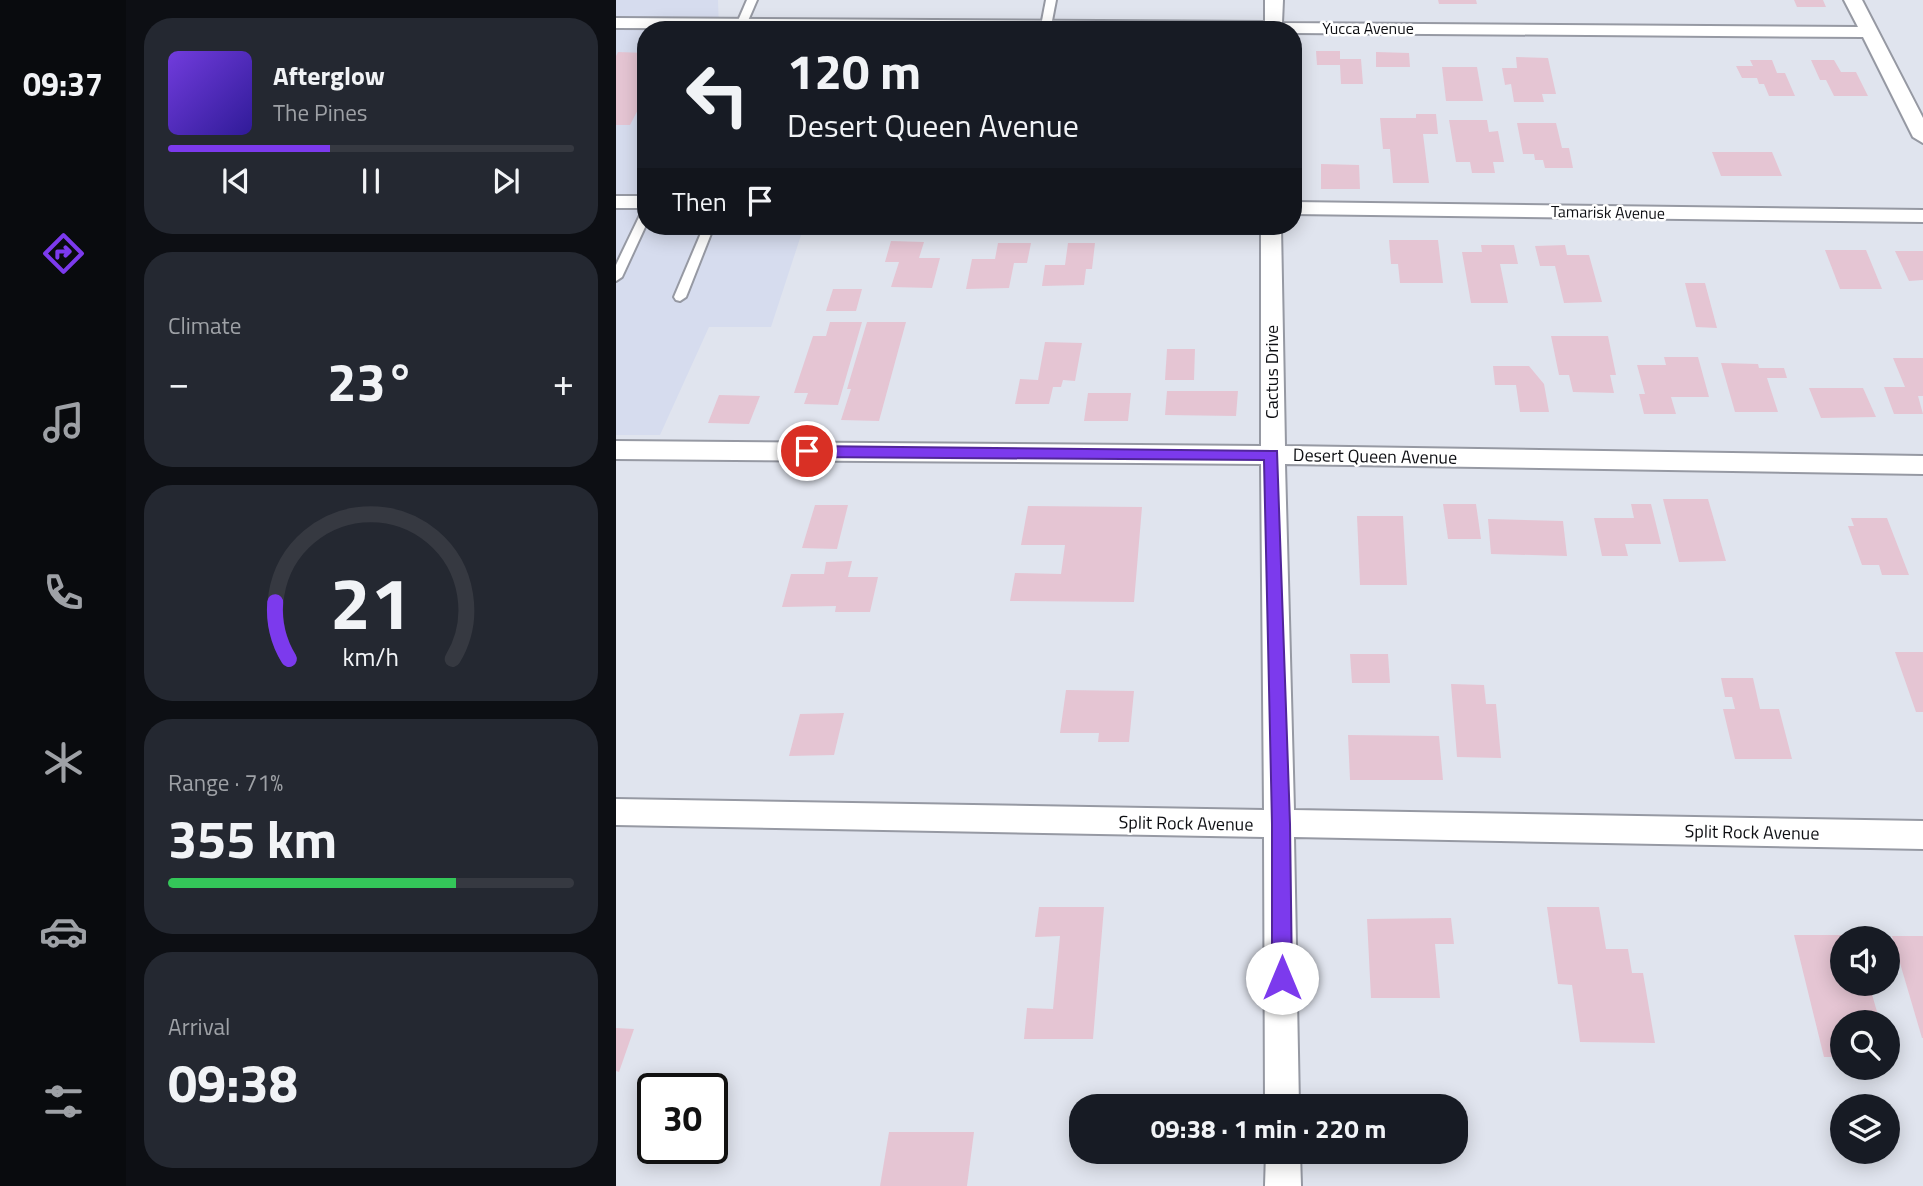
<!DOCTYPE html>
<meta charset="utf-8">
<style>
:root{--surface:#171b24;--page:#242831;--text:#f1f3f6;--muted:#9ea1a6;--line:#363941;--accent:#7c3aed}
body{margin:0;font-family:"Titillium Web",sans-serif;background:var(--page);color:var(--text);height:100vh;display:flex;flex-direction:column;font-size:26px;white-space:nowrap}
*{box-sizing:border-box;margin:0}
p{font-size:23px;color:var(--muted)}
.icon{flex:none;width:38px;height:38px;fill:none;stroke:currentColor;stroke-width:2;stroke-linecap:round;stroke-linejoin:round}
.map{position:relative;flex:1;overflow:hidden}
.drawer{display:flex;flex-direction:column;gap:18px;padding:18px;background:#0d0f14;width:490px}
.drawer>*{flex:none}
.top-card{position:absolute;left:21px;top:21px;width:665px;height:214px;border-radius:28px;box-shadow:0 4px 18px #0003;background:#171b24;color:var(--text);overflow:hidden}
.buttons{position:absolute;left:1214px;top:926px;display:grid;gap:14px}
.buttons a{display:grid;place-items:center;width:70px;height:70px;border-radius:50%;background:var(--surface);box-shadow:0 4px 18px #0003;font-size:35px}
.speed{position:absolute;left:21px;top:1073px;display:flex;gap:14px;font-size:35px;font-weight:700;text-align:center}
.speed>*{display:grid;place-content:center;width:91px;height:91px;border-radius:50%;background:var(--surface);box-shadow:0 4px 18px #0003;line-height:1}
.speed .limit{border:4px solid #111;border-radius:10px;background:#fff;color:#111}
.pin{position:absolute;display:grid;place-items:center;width:60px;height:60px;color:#fff;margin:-30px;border:4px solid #fff;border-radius:50%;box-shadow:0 2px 7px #0007}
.me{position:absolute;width:77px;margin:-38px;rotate:0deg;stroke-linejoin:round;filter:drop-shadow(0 0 5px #0008)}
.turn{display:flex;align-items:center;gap:24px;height:147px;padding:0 35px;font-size:32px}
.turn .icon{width:91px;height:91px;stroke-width:2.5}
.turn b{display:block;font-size:49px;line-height:60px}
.then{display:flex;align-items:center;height:66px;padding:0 35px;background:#0003;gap:14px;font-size:26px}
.big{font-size:52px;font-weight:700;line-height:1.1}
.drawer .card{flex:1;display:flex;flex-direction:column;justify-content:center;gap:10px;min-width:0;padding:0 24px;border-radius:28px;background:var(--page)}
.drawer .dial{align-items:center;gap:0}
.dial svg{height:182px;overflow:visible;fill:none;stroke:var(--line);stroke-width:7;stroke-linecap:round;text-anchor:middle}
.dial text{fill:var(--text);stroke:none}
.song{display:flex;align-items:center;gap:21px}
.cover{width:84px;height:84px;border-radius:10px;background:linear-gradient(135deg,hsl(260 70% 55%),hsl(250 70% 35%))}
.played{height:7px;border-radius:4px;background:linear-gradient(90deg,var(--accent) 40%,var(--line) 40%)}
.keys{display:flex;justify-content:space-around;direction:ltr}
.heat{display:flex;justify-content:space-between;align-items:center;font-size:38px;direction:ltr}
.charge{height:10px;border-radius:5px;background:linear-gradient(90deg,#34c759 71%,var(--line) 0)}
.trip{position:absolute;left:453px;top:1094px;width:399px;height:70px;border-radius:28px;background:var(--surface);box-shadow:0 4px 18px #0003;font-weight:700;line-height:70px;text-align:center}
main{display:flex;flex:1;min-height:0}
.menu{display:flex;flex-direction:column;width:126px;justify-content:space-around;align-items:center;background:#090b0e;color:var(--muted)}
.menu .icon{width:49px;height:49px}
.menu .current{color:var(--accent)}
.menu b{font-size:32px;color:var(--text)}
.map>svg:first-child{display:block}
</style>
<main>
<nav class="menu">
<b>09:37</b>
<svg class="icon current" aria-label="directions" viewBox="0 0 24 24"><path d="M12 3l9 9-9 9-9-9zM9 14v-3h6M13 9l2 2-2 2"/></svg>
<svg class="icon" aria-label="music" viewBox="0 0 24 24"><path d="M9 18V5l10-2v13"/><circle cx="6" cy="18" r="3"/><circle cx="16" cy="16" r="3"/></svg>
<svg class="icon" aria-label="phone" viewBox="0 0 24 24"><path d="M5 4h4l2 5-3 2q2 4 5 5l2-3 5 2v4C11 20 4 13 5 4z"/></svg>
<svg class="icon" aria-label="climate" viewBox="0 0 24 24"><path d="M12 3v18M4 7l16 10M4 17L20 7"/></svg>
<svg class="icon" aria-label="car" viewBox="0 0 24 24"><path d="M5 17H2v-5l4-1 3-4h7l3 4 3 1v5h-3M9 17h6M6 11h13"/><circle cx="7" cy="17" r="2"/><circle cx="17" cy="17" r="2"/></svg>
<svg class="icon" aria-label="filters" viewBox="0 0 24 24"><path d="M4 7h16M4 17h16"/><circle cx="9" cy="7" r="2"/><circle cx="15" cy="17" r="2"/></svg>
</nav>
<section class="drawer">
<div class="card">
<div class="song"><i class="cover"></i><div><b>Afterglow</b><p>The Pines</p></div></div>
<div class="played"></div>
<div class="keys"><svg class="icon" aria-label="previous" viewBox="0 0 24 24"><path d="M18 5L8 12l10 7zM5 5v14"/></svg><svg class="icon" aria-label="pause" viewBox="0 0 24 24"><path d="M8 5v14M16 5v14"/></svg><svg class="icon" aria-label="next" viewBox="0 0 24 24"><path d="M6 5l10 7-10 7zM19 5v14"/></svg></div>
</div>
<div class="card"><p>Climate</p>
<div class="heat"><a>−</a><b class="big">23°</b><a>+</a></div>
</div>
<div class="card dial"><svg viewBox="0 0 100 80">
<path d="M14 69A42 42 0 1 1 86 69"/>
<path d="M14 69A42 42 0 0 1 8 44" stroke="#7c3aed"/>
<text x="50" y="56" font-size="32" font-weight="700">21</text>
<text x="50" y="72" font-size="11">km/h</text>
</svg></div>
<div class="card"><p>Range · 71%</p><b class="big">355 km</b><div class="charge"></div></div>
<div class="card"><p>Arrival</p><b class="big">09:38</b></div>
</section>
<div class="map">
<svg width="1307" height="1186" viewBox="0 0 1307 1186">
<rect width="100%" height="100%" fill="#e0e4ee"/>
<path fill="#d6dcee" d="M0,0H102L103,30H30V226H188L155,327H93L44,435H0Z"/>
<g fill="#e5c5d3">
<path d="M822,0H860L861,4H823Z"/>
<path d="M1178,0H1207L1210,7H1181Z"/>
<path d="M700,51H724V59H745L747,84H725L724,65H701Z"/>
<path d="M2,52L30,53V70L23,78H30V102H26L14,125H0V56Z"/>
<path d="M760,52L793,53L794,67H760Z"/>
<path d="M900,57L932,58L940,94H926L928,102H898L895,84L889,85L886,68H901Z"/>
<path d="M1134,60H1156L1161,73H1169L1179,96H1153L1148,84H1143L1141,78H1126L1120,66H1137Z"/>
<path d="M1195,60H1218L1225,72H1240L1252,96H1218L1210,80H1204Z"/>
<path d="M826,67H861L867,101H830Z"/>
<path d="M800,114H820L822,134H807L813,183H777L774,149H767L764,118H800Z"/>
<path d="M833,120H871L873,132L882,131L888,162H877L879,173H856L854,162H840Z"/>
<path d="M901,123H940L946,148H953L957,168H929L927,160H919L918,154H907Z"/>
<path d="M1096,152H1156L1166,176H1105Z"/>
<path d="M705,164L743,165L744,189H705Z"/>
<path d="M773,240H822L827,283H784L782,264H775Z"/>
<path d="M275,241L308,242L303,258H324L316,288L275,287L283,262H269Z"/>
<path d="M382,243H415L411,263H398L393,288L350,289L356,259H379Z"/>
<path d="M452,243H479L476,269H470L468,285L426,286L429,265H449Z"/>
<path d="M865,245H898L902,264H884L892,303H855L846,252H866Z"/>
<path d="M949,245L951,255H973L986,302L948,303L939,266H924L919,246Z"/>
<path d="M1209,250H1250L1266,289H1224Z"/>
<path d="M1279,251H1307V280L1293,281Z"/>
<path d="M1069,283H1089L1101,328L1080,327Z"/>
<path d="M217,289H246L240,311H210Z"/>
<path d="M214,322H246L222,405L188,404L192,393H178L197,336H210Z"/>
<path d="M251,322H290L263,421L225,420L235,389H231Z"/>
<path d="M935,336H992L1000,375H994L998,393L957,392L953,375H943Z"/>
<path d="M429,342L466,343L459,381L447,380L445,387H437L433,404H399L404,379L422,380Z"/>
<path d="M551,349H579L578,380H549Z"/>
<path d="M1048,357H1082L1093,397H1055L1060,414H1028L1023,394H1029L1021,365H1050Z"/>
<path d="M1277,358H1307V396H1302L1307,414H1278L1268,387H1289Z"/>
<path d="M1105,363L1142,364L1143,368H1168L1171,378H1151L1162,412H1119Z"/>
<path d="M877,366H913L928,384L933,412H904L900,385H879Z"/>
<path d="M1193,388H1247L1260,417L1205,418Z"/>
<path d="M551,391H622L620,416L549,415Z"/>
<path d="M472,393H515L512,421H468Z"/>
<path d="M103,395L144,396L133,424L92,423Z"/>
<path d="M1047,499H1092L1110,561L1063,562Z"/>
<path d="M827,504H860L865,539H832Z"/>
<path d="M1015,504H1035L1045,544H1009L1012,556H986L978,518H1018Z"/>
<path d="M199,505H232L221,549L186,548Z"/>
<path d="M412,506L526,507L518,602L394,601L399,573L445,574L449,545H405Z"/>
<path d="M741,516H787L791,585H744Z"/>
<path d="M1235,518H1271L1293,575H1266L1263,565H1246L1232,526H1238Z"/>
<path d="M872,519L947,521L951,556L875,554Z"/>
<path d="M236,561L232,577H262L254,612H219L220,606L166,607L175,574H208L210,562Z"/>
<path d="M1279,652H1307V712H1300Z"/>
<path d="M734,654H772L774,683H736Z"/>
<path d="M1105,678H1137L1144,709H1163L1176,759H1119L1107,709H1119L1116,697H1109Z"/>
<path d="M835,684L868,685L870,704H880L885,758L841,757Z"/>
<path d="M450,690L518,691L513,742H482L483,733H444Z"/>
<path d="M228,713L218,755L173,756L184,714Z"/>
<path d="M732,735L823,736L827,780H734Z"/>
<path d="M423,907H488L477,1039H408L411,1008L437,1009L444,936L419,937Z"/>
<path d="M931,907H983L990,949H1012L1016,973H1027L1039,1043L964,1042L956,985L942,984Z"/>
<path d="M835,918L838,944H819L824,998H755L751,919Z"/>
<path d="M1178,935H1239L1240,938H1227V984H1253L1264,1022H1227V1057H1208Z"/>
<path d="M1276,936H1307V1038H1306Z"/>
<path d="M0,1028L18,1029L3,1072L0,1071Z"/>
<path d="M273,1132H358L351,1186H264Z"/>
</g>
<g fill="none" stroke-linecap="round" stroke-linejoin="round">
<defs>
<g id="lane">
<path d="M131,0H141L128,30H118Z"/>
<path d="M430,0H440L435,26L430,29L425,26Z"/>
<path d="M30,210V225L6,277L0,281V265L25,213Z"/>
<path d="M88,226H98L70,297L64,301L60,300L58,297Z"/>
</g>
<g id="street">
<path d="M649,0H667L666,23L1242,27L1228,0H1246L1307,118V143L1297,137L1247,37L677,33V30L0,28V18L649,22Z"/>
<rect x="0" y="196" width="30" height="12"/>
<path d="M677,202L1307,210V222L677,214Z"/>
<path d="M645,226H665L669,446L1307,456V474L669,464L678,810L1307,821V849L678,837L683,1106H649L648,837L0,825V799L648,810L645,464L0,459V441L645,446Z"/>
<path d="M650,1152H684L685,1186H649Z"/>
</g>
</defs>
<use href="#lane" stroke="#9699a3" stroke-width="4"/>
<use href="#street" stroke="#9699a3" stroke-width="4"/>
<use href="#lane" fill="#fff" fill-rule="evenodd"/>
<use href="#street" fill="#fff" fill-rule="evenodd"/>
</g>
<path fill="#7c3aed" stroke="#51269a" stroke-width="2" d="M191,446L661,451L674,824L676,978L673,985L666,987L659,985L656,978V824L648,460L191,457L184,451Z"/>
<g text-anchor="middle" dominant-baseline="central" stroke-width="5" stroke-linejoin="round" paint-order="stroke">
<g font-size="16" fill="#0e0f13" stroke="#fff">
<text x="752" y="28">Yucca Avenue</text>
<text transform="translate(992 212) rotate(1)">Tamarisk Avenue</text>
</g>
<g font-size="18" fill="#0e0f13" stroke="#fff">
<text transform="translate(655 372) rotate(-90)">Cactus Drive</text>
<text transform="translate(759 456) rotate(1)">Desert Queen Avenue</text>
<text transform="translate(570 823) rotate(1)">Split Rock Avenue</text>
<text transform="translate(1136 832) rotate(1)">Split Rock Avenue</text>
</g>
</g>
</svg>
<div class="buttons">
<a><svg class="icon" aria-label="sound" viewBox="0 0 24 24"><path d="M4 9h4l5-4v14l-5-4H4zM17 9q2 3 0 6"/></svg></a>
<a><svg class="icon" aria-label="search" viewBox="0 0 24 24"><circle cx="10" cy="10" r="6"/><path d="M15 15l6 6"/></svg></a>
<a><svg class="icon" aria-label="layers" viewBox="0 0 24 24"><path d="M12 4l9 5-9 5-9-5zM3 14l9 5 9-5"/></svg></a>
</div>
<div class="speed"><div class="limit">30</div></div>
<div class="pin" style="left:191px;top:451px;background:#d93025"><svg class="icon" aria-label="arrive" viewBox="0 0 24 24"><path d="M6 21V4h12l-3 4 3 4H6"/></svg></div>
<svg class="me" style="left:666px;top:978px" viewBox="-20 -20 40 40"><circle r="19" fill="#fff"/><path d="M0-13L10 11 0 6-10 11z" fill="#7c3aed"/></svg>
<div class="trip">09:38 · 1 min · 220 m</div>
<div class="top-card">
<div class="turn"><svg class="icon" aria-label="left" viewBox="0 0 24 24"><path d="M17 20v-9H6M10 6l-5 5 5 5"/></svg><div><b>120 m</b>Desert Queen Avenue</div></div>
<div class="then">Then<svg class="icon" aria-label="arrive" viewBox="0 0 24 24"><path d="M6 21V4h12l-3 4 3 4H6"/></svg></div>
</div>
</div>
</main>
